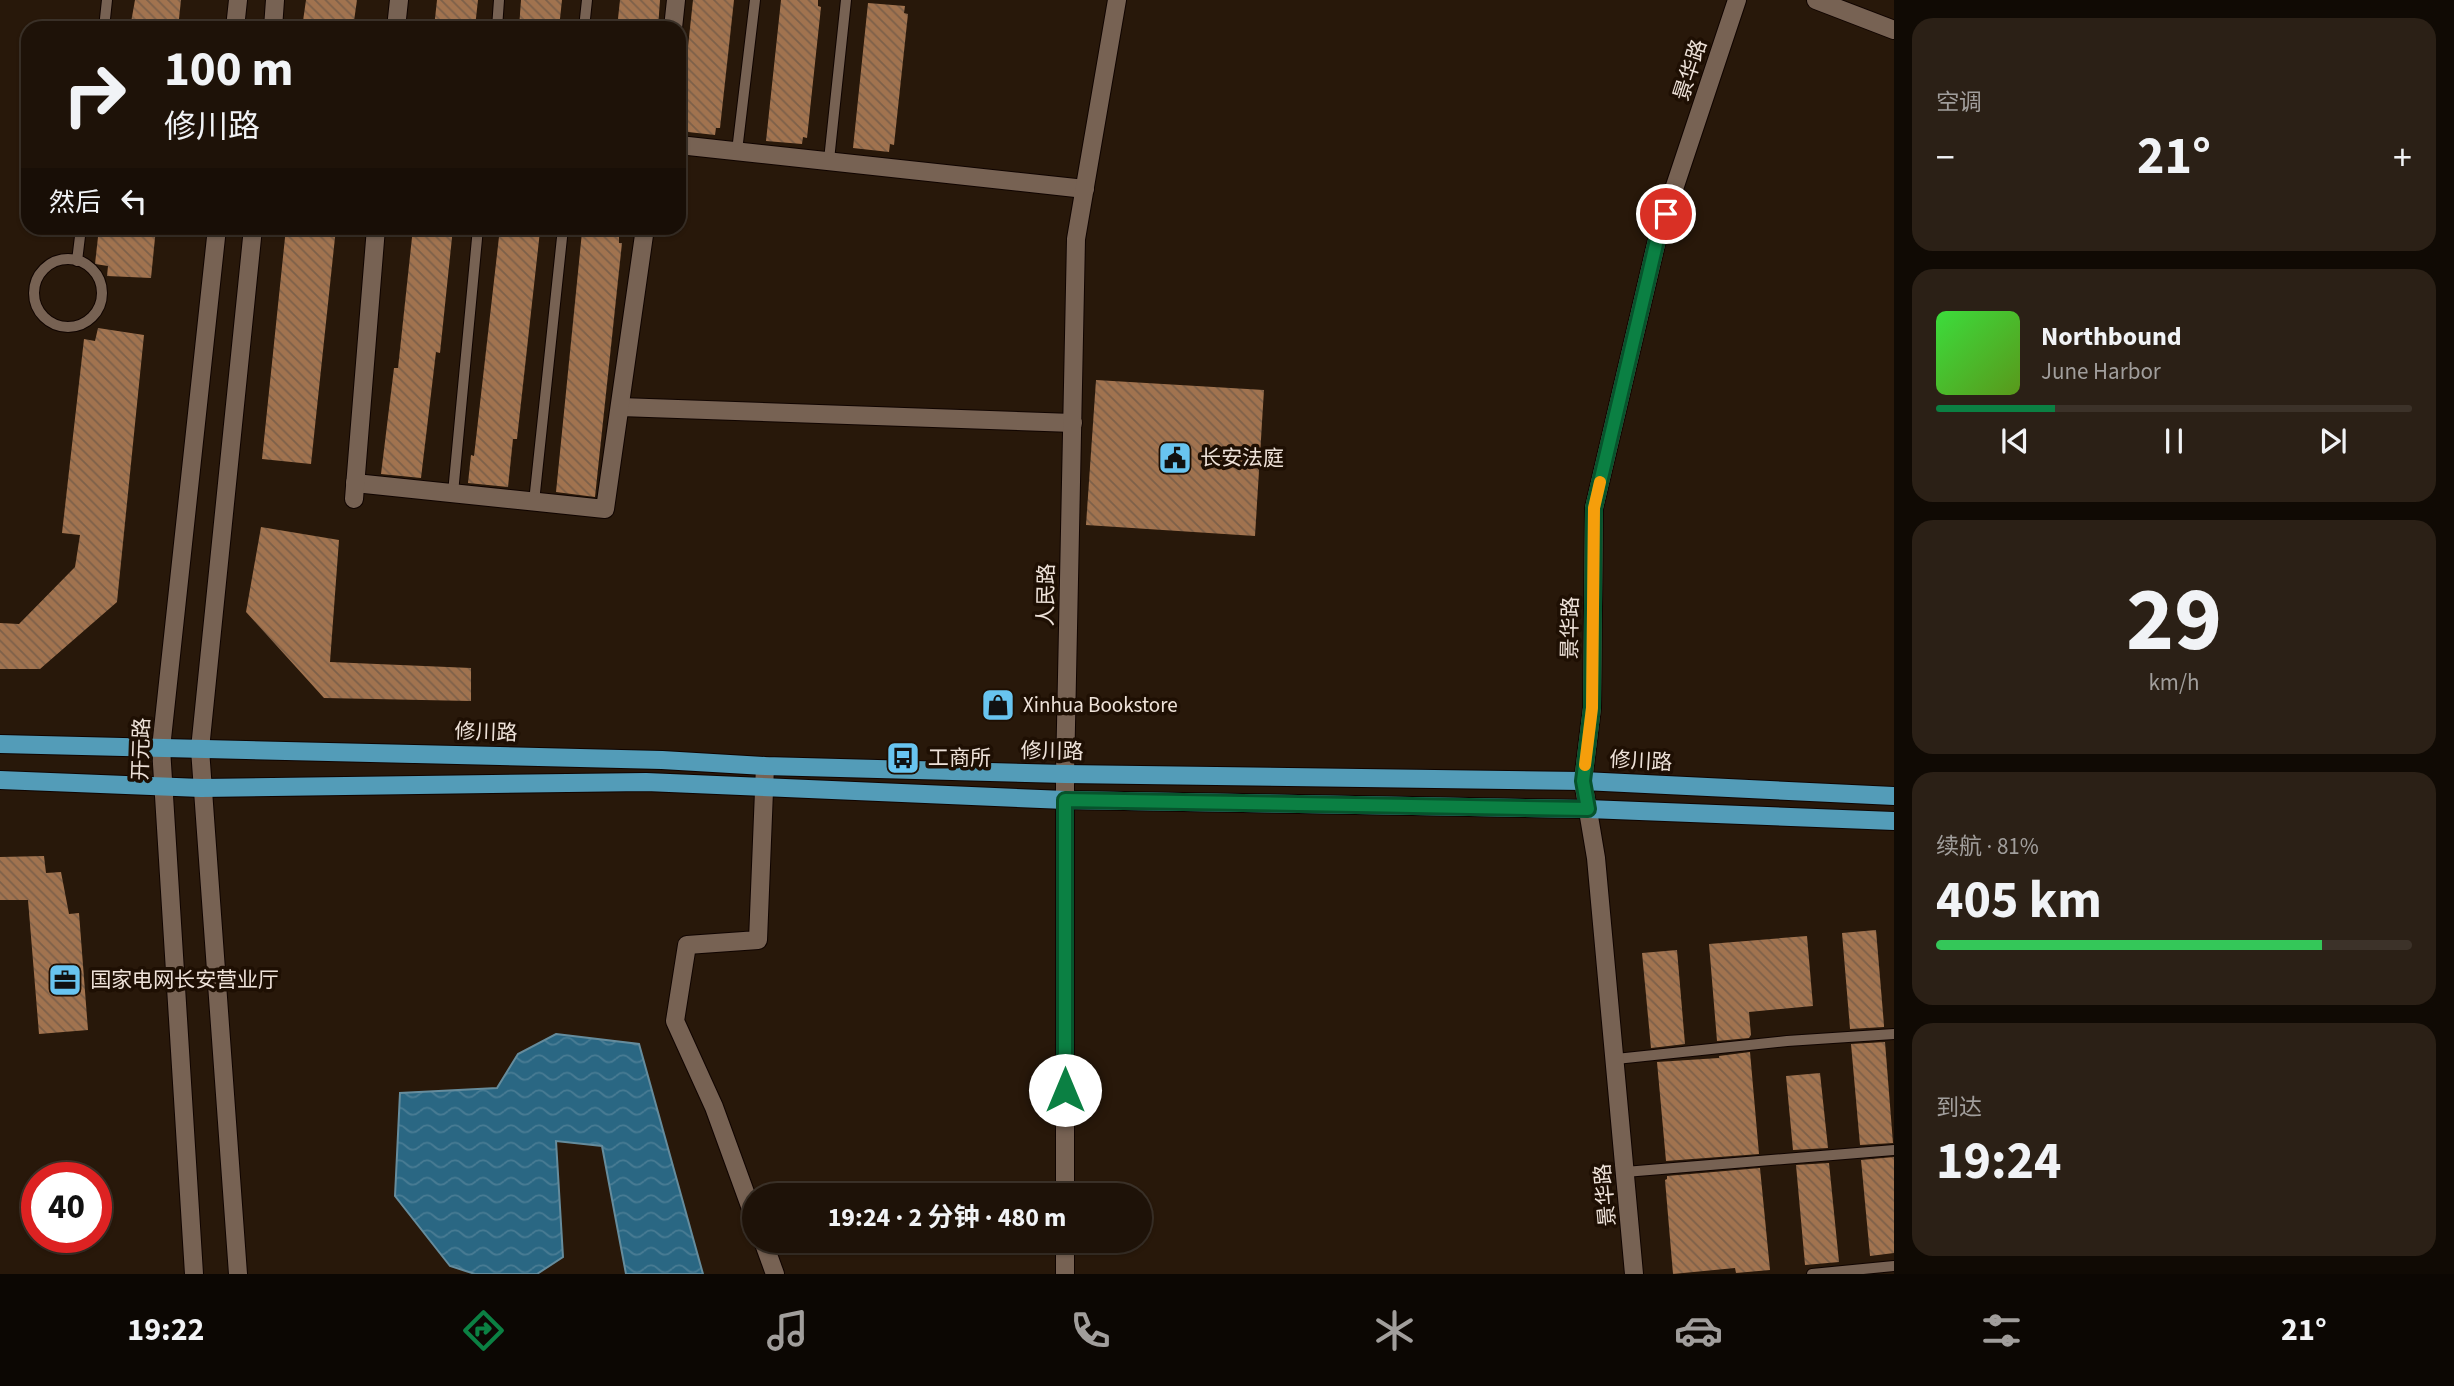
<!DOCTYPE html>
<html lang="zh">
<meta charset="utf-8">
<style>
:root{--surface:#1e1208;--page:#2b2016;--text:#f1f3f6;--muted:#a19e9c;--line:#3c3229;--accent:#0b8043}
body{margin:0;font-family:"Source Sans 3","Noto Sans SC",sans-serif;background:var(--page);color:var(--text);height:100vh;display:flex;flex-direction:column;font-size:26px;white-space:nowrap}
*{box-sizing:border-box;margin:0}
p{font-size:23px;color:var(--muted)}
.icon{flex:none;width:38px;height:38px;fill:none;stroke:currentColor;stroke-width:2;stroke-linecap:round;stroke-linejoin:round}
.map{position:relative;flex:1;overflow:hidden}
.sheet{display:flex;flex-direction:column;gap:18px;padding:18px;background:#100a04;width:560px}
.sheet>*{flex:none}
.guide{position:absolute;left:21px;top:21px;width:665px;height:214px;border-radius:21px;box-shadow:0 2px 5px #0004,0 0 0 2px var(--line);background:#1e1208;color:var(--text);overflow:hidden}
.speed{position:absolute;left:21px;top:1162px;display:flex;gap:14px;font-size:35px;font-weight:700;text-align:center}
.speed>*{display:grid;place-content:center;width:91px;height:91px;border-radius:50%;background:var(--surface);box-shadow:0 2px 5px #0004,0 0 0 2px var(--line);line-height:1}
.speed .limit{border:10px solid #d22;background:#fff;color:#111}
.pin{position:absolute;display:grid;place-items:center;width:60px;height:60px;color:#fff;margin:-30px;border:4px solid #fff;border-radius:50%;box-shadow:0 2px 7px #0007}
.me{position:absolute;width:77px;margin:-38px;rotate:0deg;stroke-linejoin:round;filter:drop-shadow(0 0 5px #0008)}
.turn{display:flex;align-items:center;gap:24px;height:147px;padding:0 28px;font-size:32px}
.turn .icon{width:91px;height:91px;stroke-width:2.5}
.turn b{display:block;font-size:49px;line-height:60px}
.then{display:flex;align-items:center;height:66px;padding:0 28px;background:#0003;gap:14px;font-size:26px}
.big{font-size:52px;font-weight:700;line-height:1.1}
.sheet .widget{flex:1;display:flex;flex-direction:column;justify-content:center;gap:10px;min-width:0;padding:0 24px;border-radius:21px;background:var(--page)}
.sheet .dial{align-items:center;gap:0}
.dial b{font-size:91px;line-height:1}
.song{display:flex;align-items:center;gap:21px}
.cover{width:84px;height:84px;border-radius:10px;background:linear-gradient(135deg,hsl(120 70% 55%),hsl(90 70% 35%))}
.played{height:7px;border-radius:4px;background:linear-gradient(90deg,var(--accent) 25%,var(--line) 25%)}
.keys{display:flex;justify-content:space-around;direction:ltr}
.heat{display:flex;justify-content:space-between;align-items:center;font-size:38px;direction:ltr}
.charge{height:10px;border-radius:5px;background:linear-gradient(90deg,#34c759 81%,var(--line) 0)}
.trip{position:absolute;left:742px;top:1183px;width:410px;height:70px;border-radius:35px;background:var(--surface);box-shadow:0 2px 5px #0004,0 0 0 2px var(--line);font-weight:700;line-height:70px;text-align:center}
.menu{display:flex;height:112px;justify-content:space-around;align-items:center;background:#0c0703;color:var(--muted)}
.menu .icon{width:49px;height:49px}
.menu .active{color:var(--accent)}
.menu b{font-size:32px;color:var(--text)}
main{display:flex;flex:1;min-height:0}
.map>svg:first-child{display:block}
</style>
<main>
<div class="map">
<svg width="1894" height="1274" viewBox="0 0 1894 1274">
<defs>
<pattern id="water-waves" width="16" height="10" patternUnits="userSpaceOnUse" patternTransform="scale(1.75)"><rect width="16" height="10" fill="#2a6783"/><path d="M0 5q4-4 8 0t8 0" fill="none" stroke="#497c94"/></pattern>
<pattern id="building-back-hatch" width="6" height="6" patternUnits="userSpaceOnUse" patternTransform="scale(1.75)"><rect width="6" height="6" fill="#a1734f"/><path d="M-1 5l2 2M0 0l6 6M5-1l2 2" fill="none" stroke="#7d6049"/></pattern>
</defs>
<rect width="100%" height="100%" fill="#28180a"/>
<path fill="url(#water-waves)" stroke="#658c9d" stroke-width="2" d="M556,1034L639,1044L703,1274H626L602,1146L556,1141L563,1257L537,1274H475L450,1266L395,1196L400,1093L497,1088L518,1054Z"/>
<g fill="url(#building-back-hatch)">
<path d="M135,0H181L178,28H130Z"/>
<path d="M306,0H357L353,28H302Z"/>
<path d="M437,0H478L475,27L434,28Z"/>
<path d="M521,0H562L559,28H519Z"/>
<path d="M620,0H660L658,28H617Z"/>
<path d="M693,0H734L720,128H716L715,135L679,131Z"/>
<path d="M781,0H818V6L821,7L807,138L803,137L802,144L766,141Z"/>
<path d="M868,3L905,6L904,13L908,14L894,145L890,144L889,152L853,148Z"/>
<path d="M99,228H156L151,278L107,276L108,266L95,264Z"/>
<path d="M286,228H336L311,464L262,459Z"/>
<path d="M413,228H453L440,353L436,352L421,478L381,474L394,368H398Z"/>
<path d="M500,228H537V231H540L517,439H513L508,487L468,483L471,455L474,456Z"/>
<path d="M582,232L619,235V243H622L595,497L556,492Z"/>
<path d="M98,328L144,335L117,602L40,669H0V623L19,624L75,567L80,535L62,533L84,339L95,341Z"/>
<path d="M1096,380L1264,390L1255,536L1086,525Z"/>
<path d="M261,527L339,540L330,662L471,668V701L324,698L246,612Z"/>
<path d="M44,856L46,873L61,872L69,914L79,913L88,1030L39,1034L28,900H0V857Z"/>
<path d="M1876,930L1884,1025V1027L1850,1029L1842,933Z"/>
<path d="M1807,936L1813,1006L1749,1012L1751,1035L1749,1038L1717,1041L1709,944Z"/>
<path d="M1677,950L1685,1044L1651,1048L1642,953Z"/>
<path d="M1885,1042L1893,1143L1860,1145L1851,1044Z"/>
<path d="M1750,1052L1759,1154L1666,1161L1657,1062L1719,1058V1056Z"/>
<path d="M1820,1073L1828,1148L1793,1150L1786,1076Z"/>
<path d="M1894,1157V1253L1870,1256L1861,1160Z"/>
<path d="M1829,1163L1839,1262L1805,1265L1796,1165Z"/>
<path d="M1760,1168L1770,1270L1736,1273L1735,1268L1673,1274L1665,1180L1667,1179V1176Z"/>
</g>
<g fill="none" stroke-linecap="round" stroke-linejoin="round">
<defs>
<g id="service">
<path d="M104,28L107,0"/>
<path d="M497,28L499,0"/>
<path d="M584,28L587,0"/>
<path d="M737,151L755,0"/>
<path d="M829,160L846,0"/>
<circle cx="68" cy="293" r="34"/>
<path d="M77,261L81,228"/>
<path d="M453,493L478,228"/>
<path d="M534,502L563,228"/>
<path d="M1616,1059L1787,1041L1894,1034"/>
<path d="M1625,1172L1894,1150"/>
<path d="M1812,1274L1894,1266"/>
</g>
<g id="minor">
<path d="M1816,0L1894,30"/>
<path d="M396,28L399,0"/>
<path d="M673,28L676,0"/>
<path d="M679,145L1085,189"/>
<path d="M620,407L1073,423"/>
<path d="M355,483L605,509L645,228"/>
<path d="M354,499L376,228"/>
<path d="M754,1217L714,1107L675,1021L687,945L758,940L765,766"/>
<path d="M763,1241L775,1274"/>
</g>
<g id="tertiary">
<path d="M1065,1195V774L1076,239L1117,0"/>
<path d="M1065,1274V1241"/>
<path d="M1634,1274L1596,858L1583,781L1592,708L1594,508L1657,240L1737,0"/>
</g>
<g id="secondary">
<path d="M235,28L238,0"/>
<path d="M273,28L275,0"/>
<path d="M194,1274L161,748L217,228"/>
<path d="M238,1274L200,749L253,228"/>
</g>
<g id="primary">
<path d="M0,744L662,760L765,766L1065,774L1583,781L1894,796"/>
<path d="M0,780L201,788L646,782L1065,800L1588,809L1894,821"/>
</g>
</defs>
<use href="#service" stroke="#100400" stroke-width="12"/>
<use href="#minor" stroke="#100400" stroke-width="20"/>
<use href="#tertiary" stroke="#100400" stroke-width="20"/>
<use href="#secondary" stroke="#100400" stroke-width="20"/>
<use href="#primary" stroke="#100400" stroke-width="20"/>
<use href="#service" stroke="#776253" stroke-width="10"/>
<use href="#minor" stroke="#776253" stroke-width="18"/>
<use href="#tertiary" stroke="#776253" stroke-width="18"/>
<use href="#secondary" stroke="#776253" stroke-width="18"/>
<use href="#primary" stroke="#539cb8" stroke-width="18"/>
</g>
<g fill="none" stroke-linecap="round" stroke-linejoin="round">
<defs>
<path id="route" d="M1065,1090V800L1588,809L1583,781L1592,708L1594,508L1657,240L1666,214"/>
</defs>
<use href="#route" stroke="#07532c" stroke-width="18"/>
<use href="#route" stroke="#0b8043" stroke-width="12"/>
<path stroke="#f59e0b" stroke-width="12" d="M1585,765L1592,708L1594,508L1600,482"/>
</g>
<defs>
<symbol id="civic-square" viewBox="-11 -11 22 22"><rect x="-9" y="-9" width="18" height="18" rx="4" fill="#68c4f0" stroke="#1e0f03"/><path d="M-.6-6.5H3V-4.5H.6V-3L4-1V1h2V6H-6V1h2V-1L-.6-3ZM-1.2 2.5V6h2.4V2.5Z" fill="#111"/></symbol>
<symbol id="shop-square" viewBox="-11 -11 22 22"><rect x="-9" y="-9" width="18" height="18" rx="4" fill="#68c4f0" stroke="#1e0f03"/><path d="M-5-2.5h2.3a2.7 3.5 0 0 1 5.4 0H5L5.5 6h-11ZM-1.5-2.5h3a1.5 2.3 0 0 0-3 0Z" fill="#111"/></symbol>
<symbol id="bus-square" viewBox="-11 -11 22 22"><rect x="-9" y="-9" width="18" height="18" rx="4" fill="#68c4f0" stroke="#1e0f03"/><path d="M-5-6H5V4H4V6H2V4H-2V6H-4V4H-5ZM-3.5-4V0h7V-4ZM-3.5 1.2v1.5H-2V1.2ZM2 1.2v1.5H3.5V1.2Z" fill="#111"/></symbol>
<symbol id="office-square" viewBox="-11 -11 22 22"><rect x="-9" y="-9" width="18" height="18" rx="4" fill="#68c4f0" stroke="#1e0f03"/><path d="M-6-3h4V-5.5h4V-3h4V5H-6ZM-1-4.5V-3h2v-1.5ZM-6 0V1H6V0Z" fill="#111"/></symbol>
</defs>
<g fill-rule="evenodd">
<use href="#civic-square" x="1156" y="439" width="38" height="38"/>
<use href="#shop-square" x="979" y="686" width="38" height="38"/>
<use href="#bus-square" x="884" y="739" width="38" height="38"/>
<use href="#office-square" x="46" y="961" width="38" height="38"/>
</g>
<g text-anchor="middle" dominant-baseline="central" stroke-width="7" stroke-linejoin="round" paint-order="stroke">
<g font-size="21" fill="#eee2d9" stroke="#1e0f03">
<text transform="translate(1690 70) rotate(-72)">景华路</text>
<text transform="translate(1046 595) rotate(-89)">人民路</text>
<text transform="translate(1570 628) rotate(-89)">景华路</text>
<text transform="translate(486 732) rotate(2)">修川路</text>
<text transform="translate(141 749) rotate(-88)">开元路</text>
<text transform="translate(1052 751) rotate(1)">修川路</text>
<text transform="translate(1641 761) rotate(3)">修川路</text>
<text transform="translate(1605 1195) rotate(-95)">景华路</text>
</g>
<g font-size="21" fill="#eee2d9" stroke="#1e0f03" text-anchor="start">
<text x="1200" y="458">长安法庭</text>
<text x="1023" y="705">Xinhua Bookstore</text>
<text x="928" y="758">工商所</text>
<text x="90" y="980">国家电网长安营业厅</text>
</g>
</g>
</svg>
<div class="speed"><div class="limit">40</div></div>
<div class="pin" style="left:1666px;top:214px;background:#d93025"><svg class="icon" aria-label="arrive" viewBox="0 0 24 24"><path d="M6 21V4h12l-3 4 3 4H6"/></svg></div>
<svg class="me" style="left:1065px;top:1090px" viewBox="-20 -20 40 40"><circle r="19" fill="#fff"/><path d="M0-13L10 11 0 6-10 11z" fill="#0b8043"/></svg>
<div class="trip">19:24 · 2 分钟 · 480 m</div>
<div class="guide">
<div class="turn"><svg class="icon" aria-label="right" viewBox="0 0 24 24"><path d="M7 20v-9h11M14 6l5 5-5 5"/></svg><div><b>100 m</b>修川路</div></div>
<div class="then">然后<svg class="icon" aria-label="left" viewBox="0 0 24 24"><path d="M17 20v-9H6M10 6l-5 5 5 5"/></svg></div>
</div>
</div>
<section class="sheet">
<div class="widget"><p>空调</p>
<div class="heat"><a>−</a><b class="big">21°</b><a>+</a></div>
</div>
<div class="widget">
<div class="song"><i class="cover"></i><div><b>Northbound</b><p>June Harbor</p></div></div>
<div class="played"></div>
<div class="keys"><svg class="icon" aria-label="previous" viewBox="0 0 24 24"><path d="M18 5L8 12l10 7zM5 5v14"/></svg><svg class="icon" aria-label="pause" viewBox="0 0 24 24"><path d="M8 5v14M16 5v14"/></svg><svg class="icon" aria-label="next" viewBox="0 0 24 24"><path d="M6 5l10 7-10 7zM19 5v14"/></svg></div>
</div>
<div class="widget dial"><b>29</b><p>km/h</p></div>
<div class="widget"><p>续航 · 81%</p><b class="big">405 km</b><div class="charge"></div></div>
<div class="widget"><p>到达</p><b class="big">19:24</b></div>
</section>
</main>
<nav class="menu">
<b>19:22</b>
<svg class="icon active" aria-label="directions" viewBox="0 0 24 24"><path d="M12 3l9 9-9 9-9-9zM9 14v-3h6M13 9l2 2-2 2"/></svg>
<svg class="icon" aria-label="music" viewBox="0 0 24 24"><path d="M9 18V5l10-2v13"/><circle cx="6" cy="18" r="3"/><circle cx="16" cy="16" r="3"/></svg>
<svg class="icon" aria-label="phone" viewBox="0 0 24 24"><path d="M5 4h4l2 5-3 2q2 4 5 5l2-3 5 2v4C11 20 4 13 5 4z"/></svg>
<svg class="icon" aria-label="climate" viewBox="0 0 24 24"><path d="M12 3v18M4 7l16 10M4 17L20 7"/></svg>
<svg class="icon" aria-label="car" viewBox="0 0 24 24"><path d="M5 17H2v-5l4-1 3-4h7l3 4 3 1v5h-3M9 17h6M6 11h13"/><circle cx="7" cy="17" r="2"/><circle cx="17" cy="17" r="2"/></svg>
<svg class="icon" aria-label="filters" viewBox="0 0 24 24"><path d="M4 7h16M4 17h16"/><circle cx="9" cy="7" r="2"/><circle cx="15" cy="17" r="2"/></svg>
<b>21°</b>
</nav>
